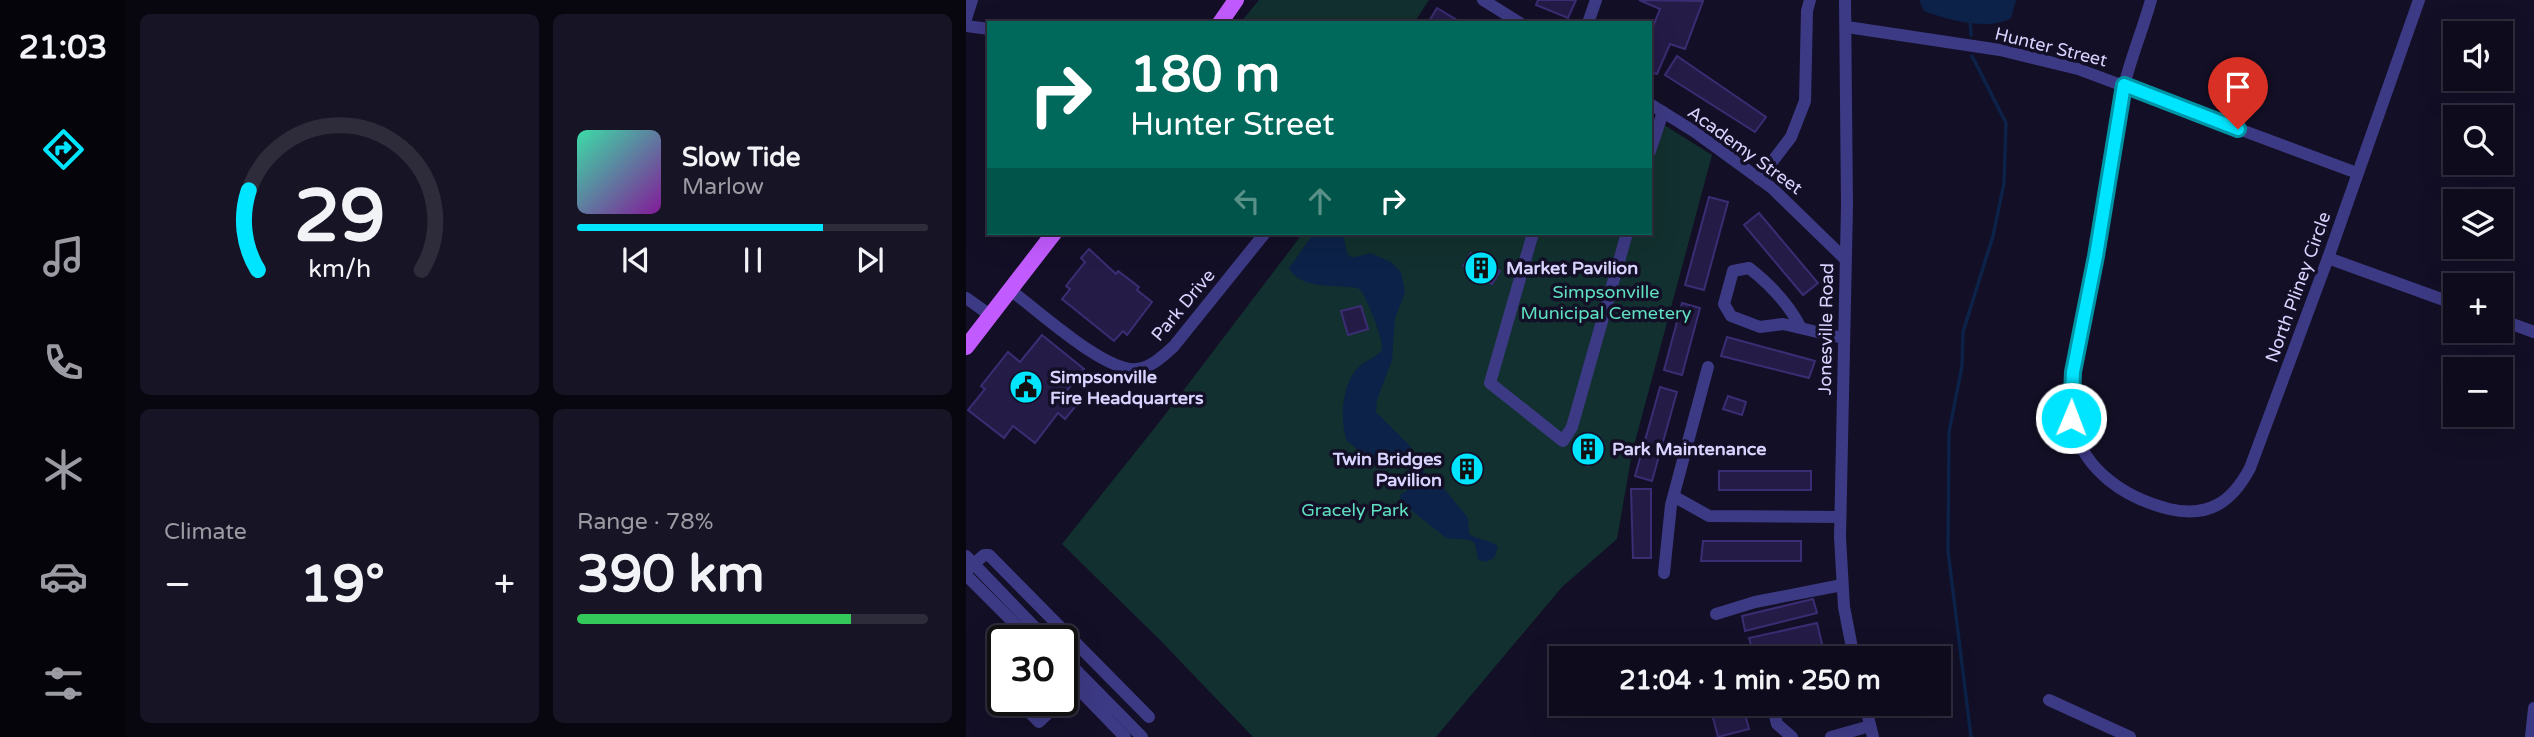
<!DOCTYPE html>
<meta charset="utf-8">
<style>
:root{--surface:#0e0b1c;--page:#171425;--text:#f1f3f6;--muted:#9b9ba3;--line:#2e2b3b;--accent:#00e5ff}
body{margin:0;font-family:"Varela Round",sans-serif;background:var(--page);color:var(--text);height:100vh;display:flex;flex-direction:column;font-size:26px;white-space:nowrap}
*{box-sizing:border-box;margin:0}
p{font-size:23px;color:var(--muted)}
.icon{flex:none;width:38px;height:38px;fill:none;stroke:currentColor;stroke-width:2;stroke-linecap:round;stroke-linejoin:round}
.map{position:relative;flex:1;overflow:hidden}
.details{display:flex;flex-direction:column;gap:14px;padding:14px;background:#08060f;width:840px}
.details>*{flex:none}
.banner{position:absolute;left:21px;top:21px;width:665px;height:214px;border-radius:0px;box-shadow:0 7px 28px #0002,0 0 0 2px var(--line);background:#00695c;color:#fff;overflow:hidden}
.buttons{position:absolute;left:1477px;top:21px;display:grid;gap:14px}
.buttons a{display:grid;place-items:center;width:70px;height:70px;border-radius:0px;background:var(--surface);box-shadow:0 7px 28px #0002,0 0 0 2px var(--line);font-size:35px}
.speed{position:absolute;left:21px;top:625px;display:flex;gap:14px;font-size:35px;font-weight:700;text-align:center}
.speed>*{display:grid;place-content:center;width:91px;height:91px;border-radius:50%;background:var(--surface);box-shadow:0 7px 28px #0002,0 0 0 2px var(--line);line-height:1}
.speed .limit{border:4px solid #111;border-radius:10px;background:#fff;color:#111}
.pin{position:absolute;display:grid;place-items:center;width:60px;height:60px;color:#fff;margin:-72px -30px;border-radius:50% 50% 50% 0;rotate:-45deg;box-shadow:0 0 7px #0007}
.pin .icon{rotate:45deg}
.me{position:absolute;width:77px;margin:-38px;rotate:1deg;stroke-linejoin:round;filter:drop-shadow(0 0 5px #0008)}
.turn{display:flex;align-items:center;gap:24px;height:147px;padding:0 28px;font-size:32px}
.turn .icon{width:91px;height:91px;stroke-width:2.5}
.turn b{display:block;font-size:49px;line-height:60px}
.lanes{display:flex;align-items:center;height:66px;padding:0 28px;background:#0003;justify-content:center;gap:35px;direction:ltr}
.lanes .off{opacity:.35}
.big{font-size:52px;font-weight:800;line-height:1.1}
.details .card{flex:1;display:flex;flex-direction:column;justify-content:center;gap:10px;min-width:0;padding:0 24px;border-radius:10px;background:var(--page)}
.details .dial{align-items:center;gap:0}
.dial svg{height:182px;overflow:visible;fill:none;stroke:var(--line);stroke-width:7;stroke-linecap:round;text-anchor:middle}
.dial text{fill:var(--text);stroke:none}
.song{display:flex;align-items:center;gap:21px}
.cover{width:84px;height:84px;border-radius:10px;background:linear-gradient(135deg,hsl(160 70% 55%),hsl(290 70% 35%))}
.played{height:7px;border-radius:4px;background:linear-gradient(90deg,var(--accent) 70%,var(--line) 70%)}
.keys{display:flex;justify-content:space-around;direction:ltr}
.heat{display:flex;justify-content:space-between;align-items:center;font-size:38px;direction:ltr}
.charge{height:10px;border-radius:5px;background:linear-gradient(90deg,#34c759 78%,var(--line) 0)}
.details .tiles{flex:1;display:grid;gap:14px;grid-template-columns:repeat(2,1fr)}
.trip{position:absolute;left:583px;top:646px;width:402px;height:70px;border-radius:0px;background:var(--surface);box-shadow:0 7px 28px #0002,0 0 0 2px var(--line);font-weight:800;line-height:70px;text-align:center}
main{display:flex;flex:1;min-height:0}
.tabs{display:flex;flex-direction:column;width:126px;justify-content:space-around;align-items:center;background:#06040b;color:var(--muted)}
.tabs .icon{width:49px;height:49px}
.tabs .current{color:var(--accent)}
.tabs b{font-size:32px;color:var(--text)}
.map>svg:first-child{display:block}
</style>
<main>
<nav class="tabs">
<b>21:03</b>
<svg class="icon current" aria-label="directions" viewBox="0 0 24 24"><path d="M12 3l9 9-9 9-9-9zM9 14v-3h6M13 9l2 2-2 2"/></svg>
<svg class="icon" aria-label="music" viewBox="0 0 24 24"><path d="M9 18V5l10-2v13"/><circle cx="6" cy="18" r="3"/><circle cx="16" cy="16" r="3"/></svg>
<svg class="icon" aria-label="phone" viewBox="0 0 24 24"><path d="M5 4h4l2 5-3 2q2 4 5 5l2-3 5 2v4C11 20 4 13 5 4z"/></svg>
<svg class="icon" aria-label="climate" viewBox="0 0 24 24"><path d="M12 3v18M4 7l16 10M4 17L20 7"/></svg>
<svg class="icon" aria-label="car" viewBox="0 0 24 24"><path d="M5 17H2v-5l4-1 3-4h7l3 4 3 1v5h-3M9 17h6M6 11h13"/><circle cx="7" cy="17" r="2"/><circle cx="17" cy="17" r="2"/></svg>
<svg class="icon" aria-label="filters" viewBox="0 0 24 24"><path d="M4 7h16M4 17h16"/><circle cx="9" cy="7" r="2"/><circle cx="15" cy="17" r="2"/></svg>
</nav>
<section class="details">
<div class="tiles">
<div class="card dial"><svg viewBox="0 0 100 80">
<path d="M14 69A42 42 0 1 1 86 69"/>
<path d="M14 69A42 42 0 0 1 10 34" stroke="#00e5ff"/>
<text x="50" y="56" font-size="32" font-weight="700">29</text>
<text x="50" y="72" font-size="11">km/h</text>
</svg></div>
<div class="card">
<div class="song"><i class="cover"></i><div><b>Slow Tide</b><p>Marlow</p></div></div>
<div class="played"></div>
<div class="keys"><svg class="icon" aria-label="previous" viewBox="0 0 24 24"><path d="M18 5L8 12l10 7zM5 5v14"/></svg><svg class="icon" aria-label="pause" viewBox="0 0 24 24"><path d="M8 5v14M16 5v14"/></svg><svg class="icon" aria-label="next" viewBox="0 0 24 24"><path d="M6 5l10 7-10 7zM19 5v14"/></svg></div>
</div>
<div class="card"><p>Climate</p>
<div class="heat"><a>−</a><b class="big">19°</b><a>+</a></div>
</div>
<div class="card"><p>Range · 78%</p><b class="big">390 km</b><div class="charge"></div></div>
</div>
</section>
<div class="map">
<svg width="1568" height="737" viewBox="0 0 1568 737">
<rect width="100%" height="100%" fill="#130f26"/>
<g fill="#12302f">
<path d="M293,0H463L448,23H274Z"/>
<path d="M684,116L746,155L666,453L651,539L596,587L470,737H287L194,640L96,544L195,420L337,233H684Z"/>
</g>
<g fill="#0c2248">
<path d="M953,0H1050L1045,18C1024,31 981,20 958,11Z"/>
<path d="M348,233H376C384,258 377,261 404,253L425,262L435,272L439,292L429,319L426,360L411,400L410,412L444,446L462,479L471,480L502,518L503,534C512,540 525,539 532,547L528,558L520,562L512,560L509,544L504,540L480,538L435,502L434,495L447,486L449,481L441,467L429,462L408,463L381,441C373,420 376,380 395,365C400,360 414,356 416,349C418,340 400,297 394,289C375,283 335,292 323,268Z"/>
</g>
<g fill="none" stroke-linecap="round" stroke-linejoin="round">
<g stroke="#0c2248" stroke-width="3.5">
<path d="M1004,20L1005,35"/>
<path d="M1005,737L982,551L983,432L996,366L997,332L1027,236L1038,183L1040,123L1006,56"/>
</g>
</g>
<g fill="#241b47" stroke="#3b2d73" stroke-width="2">
<path d="M572,0H610L602,18L570,5Z"/>
<path d="M673,0L737,1L719,49L704,44L691,74L684,72V34L694,9Z"/>
<path d="M471,8L496,23H462Z"/>
<path d="M711,56L800,117L789,132L699,75Z"/>
<path d="M743,197L762,202L738,290L719,285Z"/>
<path d="M793,213L852,283L837,295L778,225Z"/>
<path d="M123,249L150,274L152,271L173,287L171,290L186,302L161,335L157,331L148,341L96,299L104,289L100,286L119,262L115,258Z"/>
<path d="M505,253L534,271L526,284L497,266Z"/>
<path d="M716,303L734,308L716,375L698,370Z"/>
<path d="M395,306L402,329L382,335L375,311Z"/>
<path d="M76,335L118,369L96,397L109,407L99,419L92,413L69,443L47,426L38,438L2,410L19,389L15,386L42,352L54,362Z"/>
<path d="M761,337L849,361L843,378L755,356Z"/>
<path d="M694,387L711,392L686,481L669,476Z"/>
<path d="M762,396L780,402L776,415L757,409Z"/>
<path d="M623,433L638,445L622,466L606,454Z"/>
<path d="M500,458L512,472L502,481L490,466Z"/>
<rect x="753" y="471" width="92" height="19"/>
<path d="M665,489H685V558H667Z"/>
<path d="M737,541H835V561H735Z"/>
<path d="M847,599L851,613L779,631L776,616Z"/>
<path d="M851,623L857,648L817,658H789L783,638Z"/>
<path d="M777,707L783,729L752,737L746,714Z"/>
</g>
<g fill="none" stroke-linecap="round" stroke-linejoin="round">
<g stroke="#3d3a85" stroke-width="12">
<path d="M517,0L554,23"/>
<path d="M879,0L881,206L874,537L878,607L888,658"/>
<path d="M1185,0C1177,29 1165,57 1158,86C1143,142 1141,202 1130,259C1121,304 1095,383 1107,426C1119,471 1159,498 1203,509C1243,518 1266,502 1284,468L1362,258L1453,0"/>
<path d="M0,19L6,0"/>
<path d="M622,23L630,0"/>
<path d="M0,26L23,29"/>
<path d="M881,27L1034,50L1112,69L1391,173"/>
<path d="M684,104L729,132L806,188L878,258"/>
<path d="M684,151L697,112"/>
<path d="M793,179L825,137L839,101L841,11L844,0"/>
<path d="M567,233L524,383L597,441L606,427L661,233"/>
<path d="M1362,258L1489,304"/>
<path d="M44,290C71,309 139,373 171,369C186,367 197,356 208,346L299,233"/>
<path d="M0,298L24,315"/>
<path d="M1535,320L1568,332"/>
<path d="M835,328C822,303 805,285 783,268L767,271L758,304L765,316L794,327L817,324L877,338"/>
<path d="M709,497L743,516L874,517"/>
<path d="M0,556L81,640"/>
<path d="M0,571L18,555H23L183,717"/>
<path d="M698,573L705,505L742,367"/>
<path d="M0,575L65,640"/>
<path d="M750,614L789,602L876,585"/>
<path d="M96,656L176,737"/>
<path d="M37,660L25,672L37,685"/>
<path d="M96,672L159,737"/>
<path d="M51,700L73,722L96,700"/>
<path d="M1083,700L1164,737"/>
<path d="M806,704L811,724L826,737"/>
<path d="M899,704L907,737"/>
<path d="M865,737L904,726"/>
<path d="M1565,737L1568,708"/>
</g>
<g stroke="#c25bff" stroke-width="16">
<path d="M254,23L270,0"/>
<path d="M0,347L88,233"/>
</g>
</g>
<g fill="none" stroke-linecap="round" stroke-linejoin="round">
<defs>
<path id="route" d="M1105,418L1107,372L1130,256L1158,85L1272,129"/>
</defs>
<use href="#route" stroke="#0095a6" stroke-width="18"/>
<use href="#route" stroke="#00e5ff" stroke-width="12"/>
</g>
<defs>
<symbol id="building-disc" viewBox="-11 -11 22 22"><circle r="9.5" fill="#00e5ff" stroke="#130f26"/><path d="M-4-6H4V6H1V3H-1V6H-4ZM-2.5-4.3h1.7v1.8h-1.7ZM.8-4.3h1.7v1.8H.8ZM-2.5-1h1.7V.8h-1.7ZM.8-1h1.7V.8H.8Z" fill="#111"/></symbol>
<symbol id="civic-disc" viewBox="-11 -11 22 22"><circle r="9.5" fill="#00e5ff" stroke="#130f26"/><path d="M-.6-6.5H3V-4.5H.6V-3L4-1V1h2V6H-6V1h2V-1L-.6-3ZM-1.2 2.5V6h2.4V2.5Z" fill="#111"/></symbol>
</defs>
<g fill-rule="evenodd">
<use href="#building-disc" x="496" y="249" width="38" height="38"/>
<use href="#civic-disc" x="41" y="368" width="38" height="38"/>
<use href="#building-disc" x="603" y="430" width="38" height="38"/>
<use href="#building-disc" x="482" y="450" width="38" height="38"/>
</g>
<g text-anchor="middle" dominant-baseline="central" stroke-width="7" stroke-linejoin="round" paint-order="stroke">
<g font-size="18" fill="#d9d4ff" stroke="#130f26">
<text transform="translate(1085 47) rotate(14)">Hunter Street</text>
<text transform="translate(779 150) rotate(36)">Academy Street</text>
<text transform="translate(1332 287) rotate(-70)">North Pliney Circle</text>
<text transform="translate(217 305) rotate(-50)">Park Drive</text>
<text transform="translate(860 329) rotate(-89)">Jonesville Road</text>
</g>
<g font-size="18" font-weight="bold" fill="#d9d4ff" stroke="#130f26" text-anchor="start">
<text x="540" y="268">Market Pavilion</text>
<text x="84" y="377">Simpsonville<tspan x="84" dy="21">Fire Headquarters</tspan></text>
<text x="646" y="449">Park Maintenance</text>
<text x="476" y="459" text-anchor="end">Twin Bridges<tspan x="476" dy="21">Pavilion</tspan></text>
</g>
<g font-size="18" fill="#5fe0c0" stroke="#130f26">
<text x="640" y="292">Simpsonville<tspan x="640" dy="21">Municipal Cemetery</tspan></text>
<text x="389" y="510">Gracely Park</text>
</g>
</g>
</svg>
<div class="buttons">
<a><svg class="icon" aria-label="sound" viewBox="0 0 24 24"><path d="M4 9h4l5-4v14l-5-4H4zM17 9q2 3 0 6"/></svg></a>
<a><svg class="icon" aria-label="search" viewBox="0 0 24 24"><circle cx="10" cy="10" r="6"/><path d="M15 15l6 6"/></svg></a>
<a><svg class="icon" aria-label="layers" viewBox="0 0 24 24"><path d="M12 4l9 5-9 5-9-5zM3 14l9 5 9-5"/></svg></a>
<a>+</a>
<a>−</a>
</div>
<div class="speed"><div class="limit">30</div></div>
<div class="pin" style="left:1272px;top:129px;background:#d93025"><svg class="icon" aria-label="arrive" viewBox="0 0 24 24"><path d="M6 21V4h12l-3 4 3 4H6"/></svg></div>
<svg class="me" style="left:1105px;top:418px" viewBox="-20 -20 40 40"><circle r="17" fill="#00e5ff" stroke="#fff" stroke-width="3"/><path d="M0-11L8 9 0 5-8 9z" fill="#fff"/></svg>
<div class="trip">21:04 · 1 min · 250 m</div>
<div class="banner">
<div class="turn"><svg class="icon" aria-label="right" viewBox="0 0 24 24"><path d="M7 20v-9h11M14 6l5 5-5 5"/></svg><div><b>180 m</b>Hunter Street</div></div>
<div class="lanes"><svg class="icon off" aria-label="left" viewBox="0 0 24 24"><path d="M17 20v-9H6M10 6l-5 5 5 5"/></svg><svg class="icon off" aria-label="ahead" viewBox="0 0 24 24"><path d="M12 20V5M6 11l6-6 6 6"/></svg><svg class="icon" aria-label="right" viewBox="0 0 24 24"><path d="M7 20v-9h11M14 6l5 5-5 5"/></svg></div>
</div>
</div>
</main>
